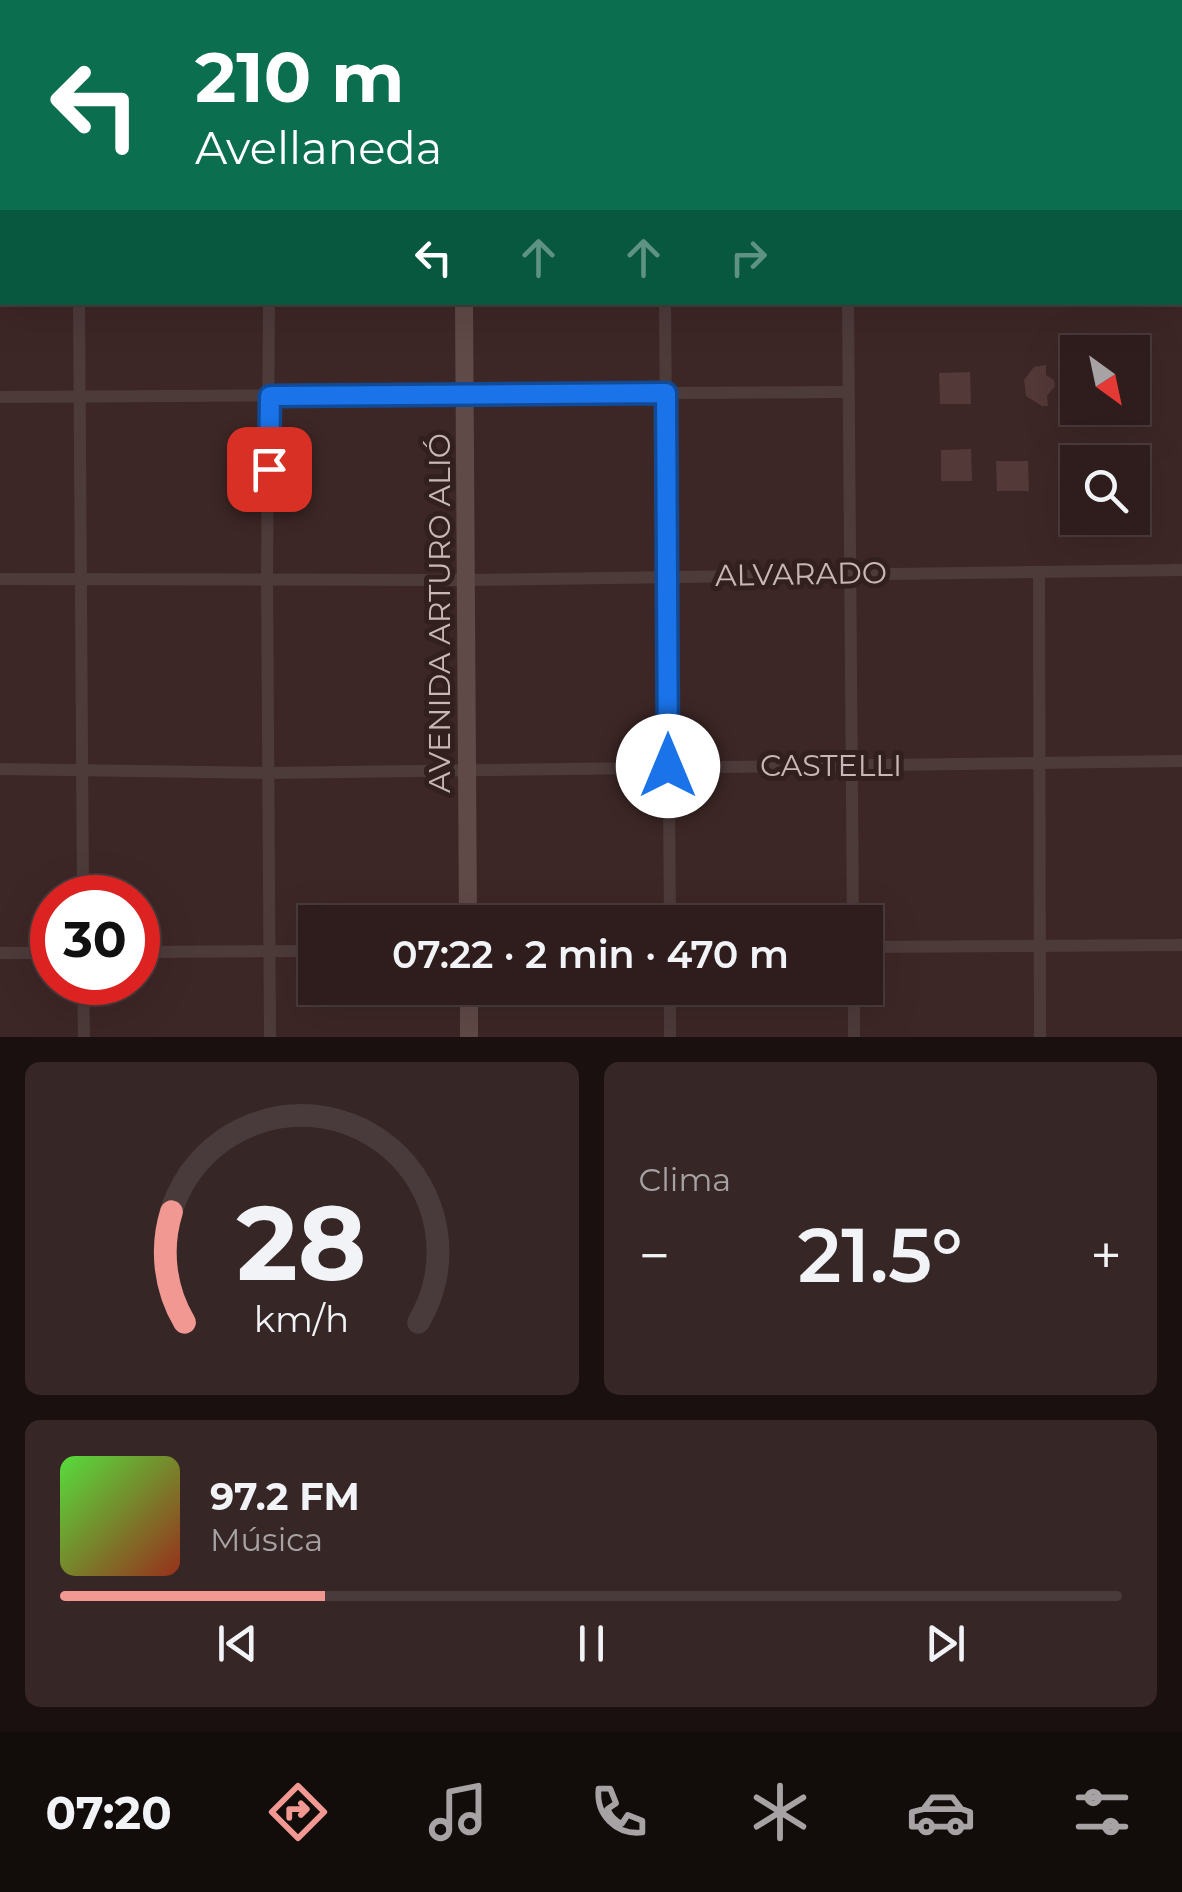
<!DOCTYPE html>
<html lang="es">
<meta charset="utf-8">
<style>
:root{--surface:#2e1d1c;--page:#362625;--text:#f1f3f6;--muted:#a7a2a3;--line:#493b3b;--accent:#f19892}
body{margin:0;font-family:Montserrat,sans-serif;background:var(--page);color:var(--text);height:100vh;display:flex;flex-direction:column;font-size:38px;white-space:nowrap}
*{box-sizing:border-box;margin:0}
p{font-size:32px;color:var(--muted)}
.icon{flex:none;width:55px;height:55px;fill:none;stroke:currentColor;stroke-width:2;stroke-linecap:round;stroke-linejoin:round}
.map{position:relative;height:1037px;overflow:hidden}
.drawer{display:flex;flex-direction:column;gap:25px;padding:25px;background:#19100f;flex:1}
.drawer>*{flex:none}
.guide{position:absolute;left:0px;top:0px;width:1182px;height:305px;box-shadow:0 10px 40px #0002,0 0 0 2px var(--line);background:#0b6e4f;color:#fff;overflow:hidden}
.needle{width:65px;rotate:147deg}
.fabs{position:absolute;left:1060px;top:335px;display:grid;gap:20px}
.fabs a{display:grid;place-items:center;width:90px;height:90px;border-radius:0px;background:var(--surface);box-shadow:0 10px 40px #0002,0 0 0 2px var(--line);font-size:50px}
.speed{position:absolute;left:30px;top:875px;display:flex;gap:20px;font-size:50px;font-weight:700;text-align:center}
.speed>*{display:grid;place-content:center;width:130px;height:130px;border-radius:50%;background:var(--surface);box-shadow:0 10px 40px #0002,0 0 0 2px var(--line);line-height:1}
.speed .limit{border:15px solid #d22;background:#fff;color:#111}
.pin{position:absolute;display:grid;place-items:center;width:85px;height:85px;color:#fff;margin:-42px;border-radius:20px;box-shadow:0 5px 15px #0006}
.me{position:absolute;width:110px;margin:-55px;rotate:0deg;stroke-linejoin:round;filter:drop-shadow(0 0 8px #0008)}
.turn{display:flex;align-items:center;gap:35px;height:210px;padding:0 30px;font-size:45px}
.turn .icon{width:130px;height:130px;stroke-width:2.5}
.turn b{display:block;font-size:70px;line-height:85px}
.lanes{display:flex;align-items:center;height:95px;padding:0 30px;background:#0003;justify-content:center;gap:50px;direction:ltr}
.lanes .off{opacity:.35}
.big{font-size:75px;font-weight:600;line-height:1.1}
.drawer .widget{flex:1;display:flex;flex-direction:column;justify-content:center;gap:15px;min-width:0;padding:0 35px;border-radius:15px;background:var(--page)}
.drawer .dial{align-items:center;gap:0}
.dial svg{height:260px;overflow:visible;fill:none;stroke:var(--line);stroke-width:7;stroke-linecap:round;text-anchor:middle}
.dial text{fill:var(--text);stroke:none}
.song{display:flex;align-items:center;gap:30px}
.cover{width:120px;height:120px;border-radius:15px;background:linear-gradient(135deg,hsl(110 70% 55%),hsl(10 70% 35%))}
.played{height:10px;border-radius:5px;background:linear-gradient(90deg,var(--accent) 25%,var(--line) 25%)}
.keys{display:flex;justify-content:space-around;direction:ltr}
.heat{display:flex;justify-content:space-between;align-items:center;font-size:55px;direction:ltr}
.drawer .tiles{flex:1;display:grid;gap:25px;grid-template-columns:1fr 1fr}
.widget:last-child{grid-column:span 2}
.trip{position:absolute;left:298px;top:905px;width:585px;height:100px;border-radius:0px;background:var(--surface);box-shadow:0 10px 40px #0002,0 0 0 2px var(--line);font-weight:600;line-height:100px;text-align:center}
.menu{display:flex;height:160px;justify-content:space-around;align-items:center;background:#120c0b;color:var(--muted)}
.menu .icon{width:70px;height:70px}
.menu .selected{color:var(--accent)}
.menu b{font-size:45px;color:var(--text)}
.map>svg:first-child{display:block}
</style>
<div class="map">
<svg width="1182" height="1037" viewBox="0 0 1182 1037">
<rect width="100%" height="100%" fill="#3d2726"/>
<g fill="#533938">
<path d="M1046,365V375L1054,380L1055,386L1047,396L1048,406H1042L1026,396L1024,380L1034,367Z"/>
<path d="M970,372L971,404H940L939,373Z"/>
<path d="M1132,373H1149L1150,402H1132Z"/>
<path d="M971,449L972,481H941V450Z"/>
<path d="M1150,450L1151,479L1132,480V462H1125V451Z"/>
<path d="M996,461H1028L1029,491H997Z"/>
</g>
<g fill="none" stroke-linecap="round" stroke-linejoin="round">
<g stroke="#4d3b3a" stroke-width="12">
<path d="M78,0V2"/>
<path d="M268,0V2"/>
<path d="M663,0V2"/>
<path d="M742,0V2"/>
<path d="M776,0V2"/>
<path d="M848,2V0"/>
<path d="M1180,22H1182"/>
<path d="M0,26H2"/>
<path d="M1180,127H1182"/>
<path d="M1180,202H1182"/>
<path d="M0,210H2"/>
<path d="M79,302L83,898"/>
<path d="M269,302L267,579L270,1037"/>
<path d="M665,302L670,922"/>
<path d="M848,302L853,922"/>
<path d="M0,397L848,392"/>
<path d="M1039,572L1040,1037"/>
<path d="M0,579L466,580L1182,570"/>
<path d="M0,769L268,773L1182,761"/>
<path d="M865,947L1182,945"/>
<path d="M138,952L315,951"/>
<path d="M0,953H52"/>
<path d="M83,982L84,1037"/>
<path d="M670,988V1037"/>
<path d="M854,988V1037"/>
</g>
<g stroke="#604a48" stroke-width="18">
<path d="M467,2V0"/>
<path d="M464,302L468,922"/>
<path d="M469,988V1037"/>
</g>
</g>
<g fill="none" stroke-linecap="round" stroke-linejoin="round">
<defs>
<path id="route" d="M269,469L270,396L666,393L668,766"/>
</defs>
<use href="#route" stroke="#114b97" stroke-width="25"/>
<use href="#route" stroke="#1a73e8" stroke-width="18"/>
</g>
<g text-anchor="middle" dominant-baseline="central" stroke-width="10" stroke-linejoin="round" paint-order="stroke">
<g font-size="30" fill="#c8b7b6" stroke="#32201f">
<text transform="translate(801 574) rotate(-1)">ALVARADO</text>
<text transform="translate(439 613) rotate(-90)">AVENIDA ARTURO ALIÓ</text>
<text x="831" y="765">CASTELLI</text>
</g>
</g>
</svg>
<div class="fabs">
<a><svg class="needle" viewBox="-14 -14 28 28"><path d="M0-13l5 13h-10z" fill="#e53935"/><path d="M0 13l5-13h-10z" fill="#a7a2a3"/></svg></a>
<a><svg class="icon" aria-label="search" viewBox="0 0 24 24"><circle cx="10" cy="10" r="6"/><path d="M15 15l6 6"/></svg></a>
</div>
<div class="speed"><div class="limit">30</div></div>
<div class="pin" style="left:269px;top:469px;background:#d93025"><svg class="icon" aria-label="arrive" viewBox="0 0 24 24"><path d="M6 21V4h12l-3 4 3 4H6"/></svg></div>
<svg class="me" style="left:668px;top:766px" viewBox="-20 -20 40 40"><circle r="19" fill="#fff"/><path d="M0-13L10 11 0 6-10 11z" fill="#1a73e8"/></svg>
<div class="trip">07:22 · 2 min · 470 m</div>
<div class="guide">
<div class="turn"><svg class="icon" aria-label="left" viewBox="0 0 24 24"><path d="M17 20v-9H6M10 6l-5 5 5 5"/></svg><div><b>210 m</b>Avellaneda</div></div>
<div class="lanes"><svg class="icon" aria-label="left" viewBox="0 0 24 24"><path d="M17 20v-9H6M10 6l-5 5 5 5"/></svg><svg class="icon off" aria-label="ahead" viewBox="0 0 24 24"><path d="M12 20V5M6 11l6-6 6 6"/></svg><svg class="icon off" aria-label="ahead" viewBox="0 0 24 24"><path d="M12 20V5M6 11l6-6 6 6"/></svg><svg class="icon off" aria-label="right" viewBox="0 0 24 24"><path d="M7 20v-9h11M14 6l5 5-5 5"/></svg></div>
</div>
</div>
<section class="drawer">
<div class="tiles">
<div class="widget dial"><svg viewBox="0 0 100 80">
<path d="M14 69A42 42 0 1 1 86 69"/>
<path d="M14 69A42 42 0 0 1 10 35" stroke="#f19892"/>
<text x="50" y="56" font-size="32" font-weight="700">28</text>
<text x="50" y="72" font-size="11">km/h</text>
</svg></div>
<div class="widget"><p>Clima</p>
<div class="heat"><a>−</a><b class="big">21.5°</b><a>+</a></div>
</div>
<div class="widget">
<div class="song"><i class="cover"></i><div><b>97.2 FM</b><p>Música</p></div></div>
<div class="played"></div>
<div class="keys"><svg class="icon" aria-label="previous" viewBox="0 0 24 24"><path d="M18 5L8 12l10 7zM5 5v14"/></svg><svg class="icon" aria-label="pause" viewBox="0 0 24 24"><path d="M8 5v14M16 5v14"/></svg><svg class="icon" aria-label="next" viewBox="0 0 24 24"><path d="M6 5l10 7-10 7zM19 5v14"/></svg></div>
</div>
</div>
</section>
<nav class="menu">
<b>07:20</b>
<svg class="icon selected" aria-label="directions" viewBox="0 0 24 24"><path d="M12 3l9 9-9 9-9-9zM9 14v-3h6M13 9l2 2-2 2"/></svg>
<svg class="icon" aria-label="music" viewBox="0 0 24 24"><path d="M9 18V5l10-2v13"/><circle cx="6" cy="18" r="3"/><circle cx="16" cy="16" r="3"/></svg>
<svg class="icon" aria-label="phone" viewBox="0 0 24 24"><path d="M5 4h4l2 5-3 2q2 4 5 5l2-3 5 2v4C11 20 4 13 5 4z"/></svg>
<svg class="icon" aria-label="climate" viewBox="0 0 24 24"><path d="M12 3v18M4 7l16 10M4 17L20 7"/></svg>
<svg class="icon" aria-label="car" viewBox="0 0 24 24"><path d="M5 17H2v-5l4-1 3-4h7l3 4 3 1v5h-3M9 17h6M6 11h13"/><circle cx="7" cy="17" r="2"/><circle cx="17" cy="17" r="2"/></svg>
<svg class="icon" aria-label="filters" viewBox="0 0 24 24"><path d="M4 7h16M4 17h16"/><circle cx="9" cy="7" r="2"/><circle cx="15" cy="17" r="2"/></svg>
</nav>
